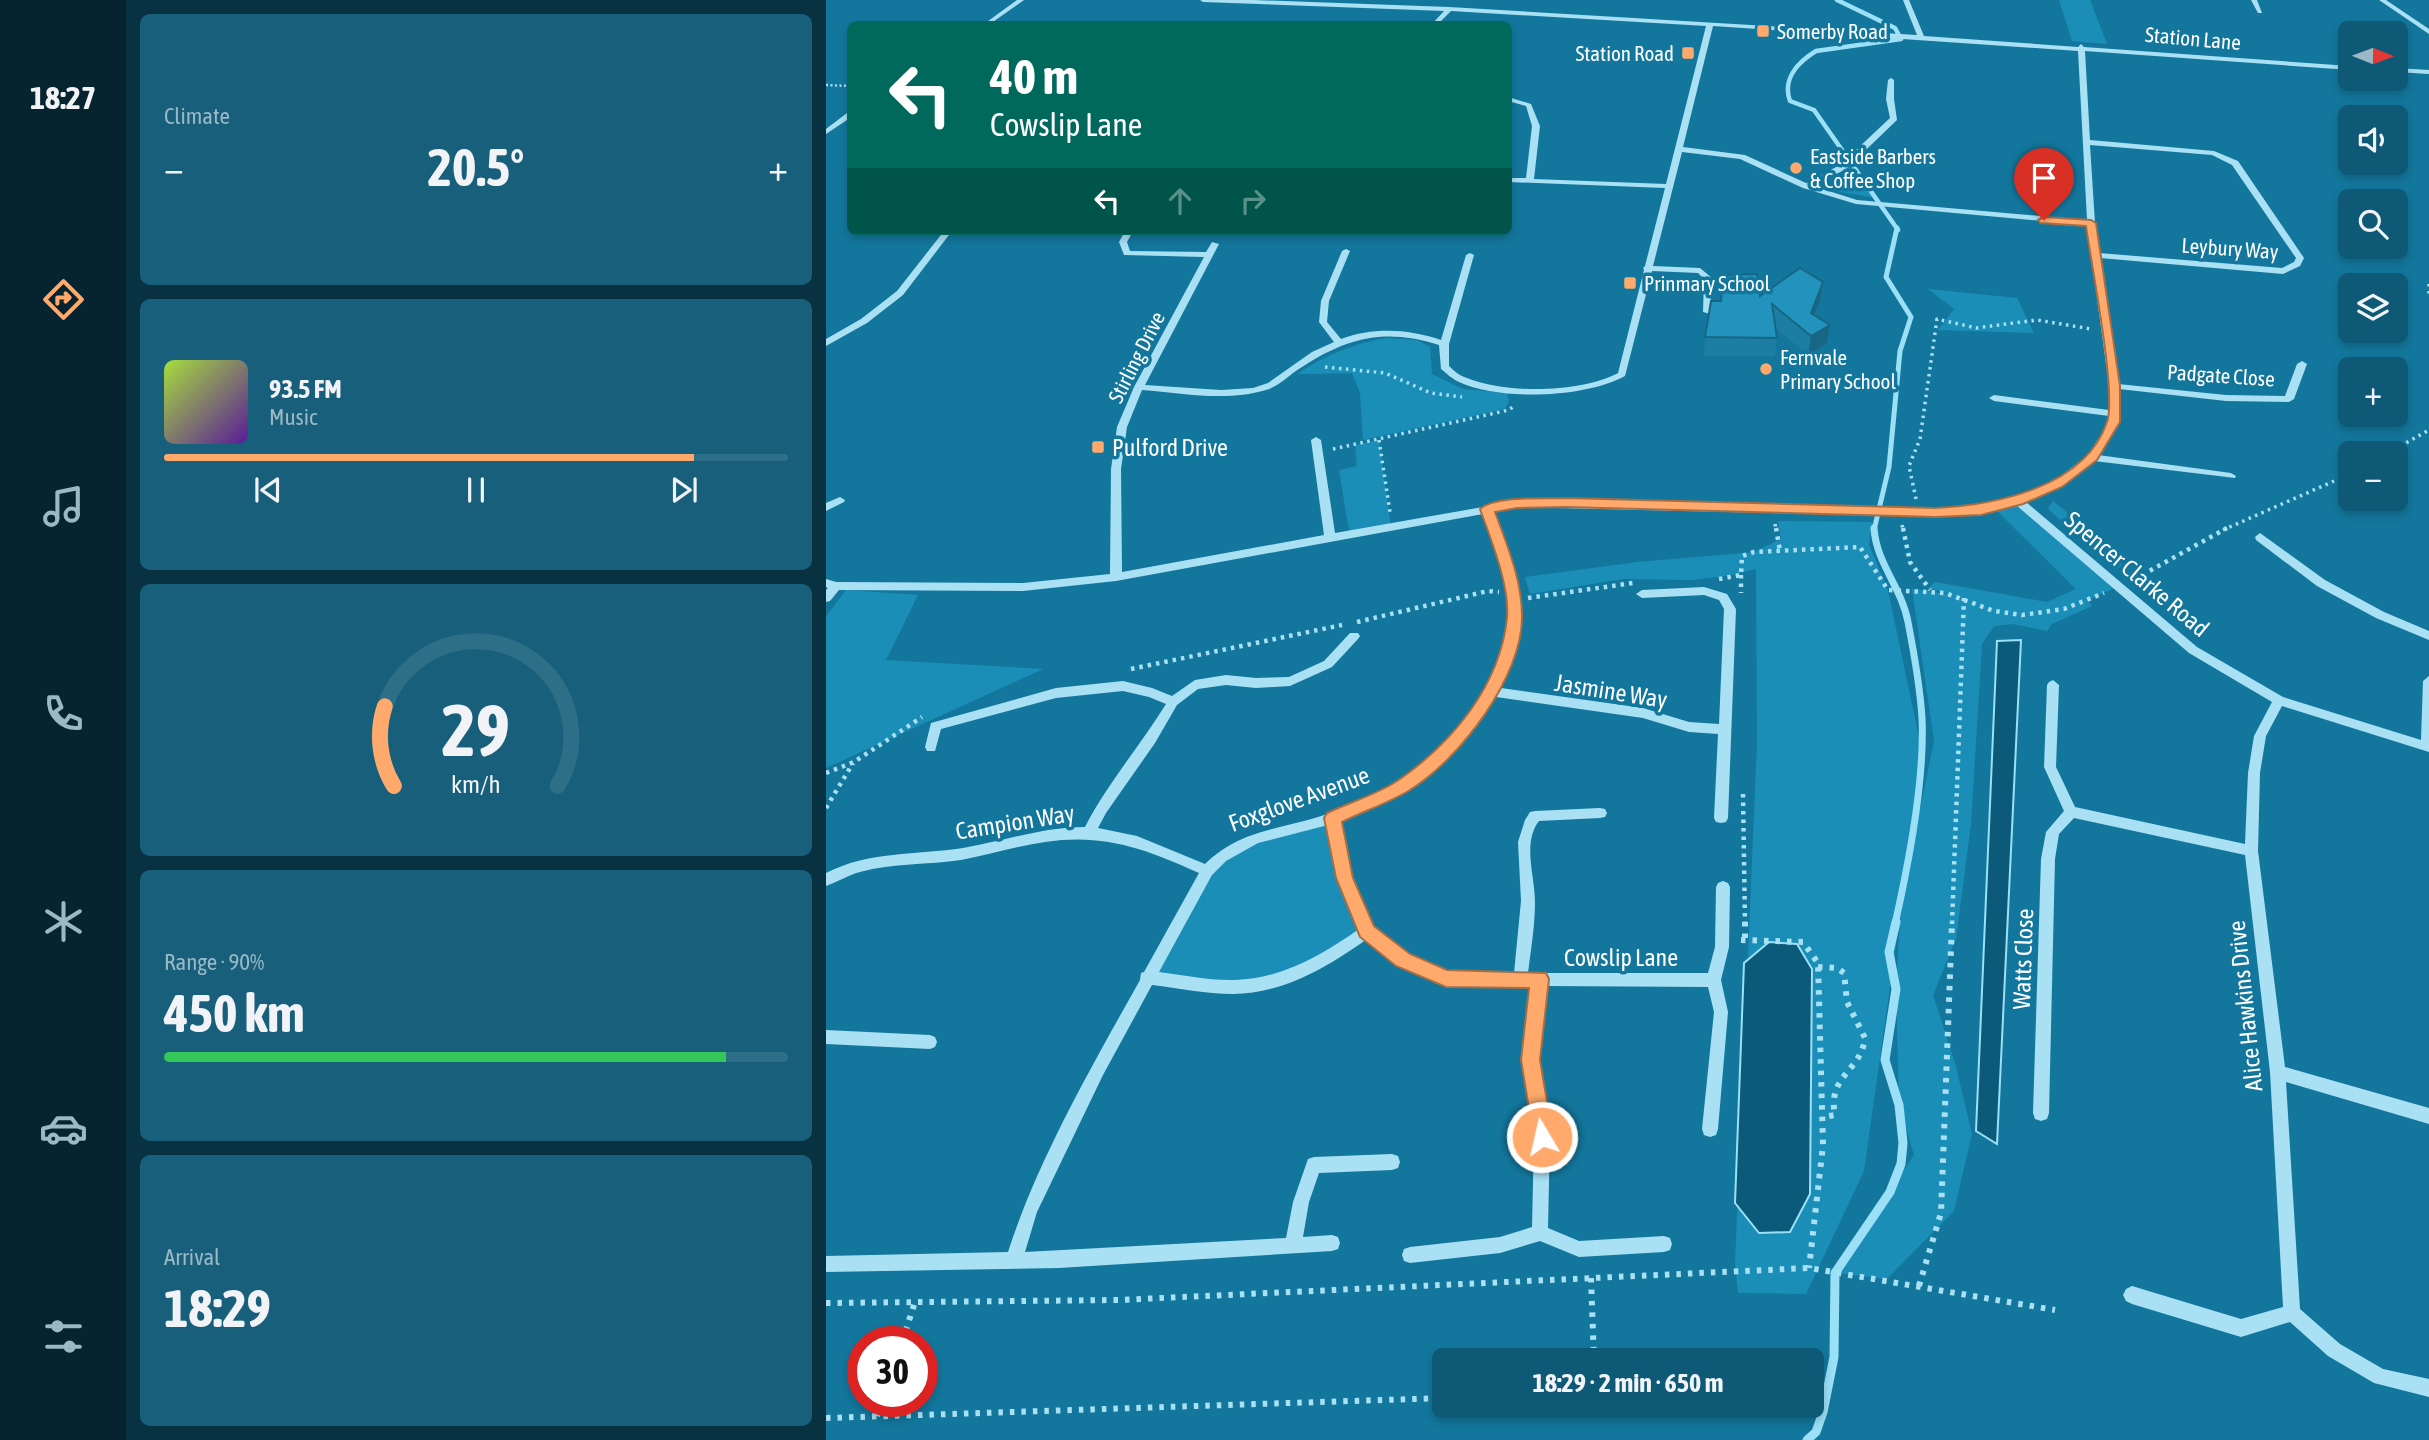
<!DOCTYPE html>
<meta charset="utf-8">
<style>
:root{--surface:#0e5976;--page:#175f7b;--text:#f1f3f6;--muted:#9bb8c5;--line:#2e6f88;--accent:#ffaa6c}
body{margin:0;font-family:"Asap Condensed",sans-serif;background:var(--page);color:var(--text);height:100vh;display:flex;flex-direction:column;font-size:26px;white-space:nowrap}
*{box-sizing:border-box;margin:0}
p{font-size:23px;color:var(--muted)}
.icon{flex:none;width:38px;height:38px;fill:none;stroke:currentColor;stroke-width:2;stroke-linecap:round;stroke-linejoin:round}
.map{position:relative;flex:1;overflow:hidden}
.panel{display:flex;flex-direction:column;gap:14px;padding:14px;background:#083141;width:700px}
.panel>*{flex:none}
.hud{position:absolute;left:21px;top:21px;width:665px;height:214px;border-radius:10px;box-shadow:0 4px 10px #0003;background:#00695c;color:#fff;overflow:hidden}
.needle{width:46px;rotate:91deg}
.fabs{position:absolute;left:1512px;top:21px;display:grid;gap:14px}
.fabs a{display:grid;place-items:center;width:70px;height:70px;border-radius:10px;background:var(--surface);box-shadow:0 4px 10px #0003;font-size:35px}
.speed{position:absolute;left:21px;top:1326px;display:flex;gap:14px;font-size:35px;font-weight:700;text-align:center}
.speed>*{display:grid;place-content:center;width:91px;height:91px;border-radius:50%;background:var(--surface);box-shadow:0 4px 10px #0003;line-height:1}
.speed .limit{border:10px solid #d22;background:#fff;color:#111}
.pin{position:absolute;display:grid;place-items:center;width:60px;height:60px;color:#fff;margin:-72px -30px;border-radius:50% 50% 50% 0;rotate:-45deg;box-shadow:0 0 7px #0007}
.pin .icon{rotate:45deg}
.me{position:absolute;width:77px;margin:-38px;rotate:351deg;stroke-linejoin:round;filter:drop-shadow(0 0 5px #0008)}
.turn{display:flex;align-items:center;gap:24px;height:147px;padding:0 28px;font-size:32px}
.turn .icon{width:91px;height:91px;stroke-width:2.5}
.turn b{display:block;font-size:49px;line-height:60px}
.lanes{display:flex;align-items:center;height:66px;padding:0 28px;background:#0003;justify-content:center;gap:35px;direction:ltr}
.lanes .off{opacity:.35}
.big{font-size:52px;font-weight:700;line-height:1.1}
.panel .tile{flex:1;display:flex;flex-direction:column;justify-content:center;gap:10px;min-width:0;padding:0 24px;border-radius:10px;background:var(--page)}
.panel .dial{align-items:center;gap:0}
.dial svg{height:182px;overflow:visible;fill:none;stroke:var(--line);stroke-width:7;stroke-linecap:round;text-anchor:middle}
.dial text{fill:var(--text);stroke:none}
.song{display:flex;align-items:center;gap:21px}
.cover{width:84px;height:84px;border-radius:10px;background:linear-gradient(135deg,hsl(80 70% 55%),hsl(270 70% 35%))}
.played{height:7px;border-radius:4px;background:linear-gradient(90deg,var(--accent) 85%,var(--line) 85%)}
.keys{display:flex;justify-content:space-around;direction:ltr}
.heat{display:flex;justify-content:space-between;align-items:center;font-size:38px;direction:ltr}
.charge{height:10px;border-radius:5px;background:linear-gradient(90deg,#34c759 90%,var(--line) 0)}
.trip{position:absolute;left:606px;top:1348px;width:392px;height:70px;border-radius:10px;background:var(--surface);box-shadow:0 4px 10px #0003;font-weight:700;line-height:70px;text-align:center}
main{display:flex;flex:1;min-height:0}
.dock{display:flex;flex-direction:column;width:126px;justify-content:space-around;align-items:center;background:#06242f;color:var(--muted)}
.dock .icon{width:49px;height:49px}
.dock .selected{color:var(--accent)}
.dock b{font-size:32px;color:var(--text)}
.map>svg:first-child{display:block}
</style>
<main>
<nav class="dock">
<b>18:27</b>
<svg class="icon selected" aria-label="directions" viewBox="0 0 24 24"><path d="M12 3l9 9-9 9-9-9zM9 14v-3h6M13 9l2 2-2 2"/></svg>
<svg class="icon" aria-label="music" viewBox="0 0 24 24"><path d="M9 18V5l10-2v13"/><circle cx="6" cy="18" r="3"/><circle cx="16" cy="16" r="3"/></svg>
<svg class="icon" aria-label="phone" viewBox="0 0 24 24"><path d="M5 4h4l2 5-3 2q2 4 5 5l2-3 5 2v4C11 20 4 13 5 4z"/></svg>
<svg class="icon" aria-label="climate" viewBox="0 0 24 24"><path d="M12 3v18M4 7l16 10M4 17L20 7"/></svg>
<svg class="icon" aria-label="car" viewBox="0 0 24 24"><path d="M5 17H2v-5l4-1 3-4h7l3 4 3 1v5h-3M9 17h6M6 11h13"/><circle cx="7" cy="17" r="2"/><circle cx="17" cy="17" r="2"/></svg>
<svg class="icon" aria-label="filters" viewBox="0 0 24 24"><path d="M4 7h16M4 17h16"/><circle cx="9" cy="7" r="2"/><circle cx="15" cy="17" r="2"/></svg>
</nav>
<section class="panel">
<div class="tile"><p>Climate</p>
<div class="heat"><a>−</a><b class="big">20.5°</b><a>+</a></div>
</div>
<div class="tile">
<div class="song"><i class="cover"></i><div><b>93.5 FM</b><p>Music</p></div></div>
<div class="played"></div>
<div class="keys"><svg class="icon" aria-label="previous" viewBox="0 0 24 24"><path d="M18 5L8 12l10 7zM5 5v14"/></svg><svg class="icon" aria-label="pause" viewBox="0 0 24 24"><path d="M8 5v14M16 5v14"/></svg><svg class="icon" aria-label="next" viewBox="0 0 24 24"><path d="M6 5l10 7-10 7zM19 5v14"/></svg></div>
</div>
<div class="tile dial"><svg viewBox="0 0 100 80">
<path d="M14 69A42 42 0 1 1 86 69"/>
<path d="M14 69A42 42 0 0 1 10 34" stroke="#ffaa6c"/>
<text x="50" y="56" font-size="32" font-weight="700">29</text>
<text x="50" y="72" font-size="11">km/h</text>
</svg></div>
<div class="tile"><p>Range · 90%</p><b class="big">450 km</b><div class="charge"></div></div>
<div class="tile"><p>Arrival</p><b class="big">18:29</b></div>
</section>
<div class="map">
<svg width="1603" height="1440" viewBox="0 0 1603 1440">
<rect width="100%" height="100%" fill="#13779d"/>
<g fill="#1b8eb7">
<path d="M1233,0H1264L1281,44L1246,41Z"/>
<path d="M1023,167L1027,169L1049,198L998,189Z"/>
<path d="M1102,289L1191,298L1208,333L1112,330L1128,309Z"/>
<path d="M560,338L591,340L604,347L606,374L637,389L681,393L683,401L679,409L537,440L534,393L526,373L471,374C500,355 526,344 560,338Z"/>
<path d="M553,440L565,527L523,531L513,470L531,466L529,445Z"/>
<path d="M1192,501L1291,587L1262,600L1266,606L1226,624L1221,631L1187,624L1168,626L1156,644L1145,824L1130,939L1107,995L1129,1063L1146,1134L1128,1211L1061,1279L1009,1273L1088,1155L1073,1105L1070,989L1074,916L1038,1171L980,1294L912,1293L909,1263L931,744L930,569L900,576L865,580L797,579L704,594L699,577L812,562L928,552L955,539L952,521L1046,522L1043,545L1062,590L1096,752L1078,887L1108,741L1086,589L1123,594L1102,588L1109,582L1221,602L1250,589L1169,509Z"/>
<path d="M1227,501L1302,563L1290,569L1222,509Z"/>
<path d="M20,590L92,595L60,660L217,669L0,768V616Z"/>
<path d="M507,818L541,931L512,953L416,986L325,978L381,871L405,850Z"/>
</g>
<g fill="#0c5a79" stroke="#9be0f7" stroke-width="2">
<path d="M1195,640L1171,1144L1150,1131L1171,641Z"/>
<path d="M943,942L971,944L986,969L984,1194L964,1232L933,1233L909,1203L918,963Z"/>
</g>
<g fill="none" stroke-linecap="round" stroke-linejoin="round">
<path stroke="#9be0f7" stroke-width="4.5" d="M1011,0L1069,28L1075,39L990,51C972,62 956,79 964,101L988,110L1072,230"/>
<path stroke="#9be0f7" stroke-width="5" d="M1048,530L1063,467L1074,351L1085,317L1060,277L1071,228"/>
<path stroke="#9be0f7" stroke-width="7" d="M1048,528C1050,563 1076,588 1082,622C1088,653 1094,686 1096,718C1099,781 1083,862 1069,924"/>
<path stroke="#9be0f7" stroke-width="9" d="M981,1440L990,1432L997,1412L1008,1357L1009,1273L1064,1192L1075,1164L1077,1143L1073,1105L1059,1060L1070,989L1063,952L1070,922"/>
<path stroke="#a9e0f4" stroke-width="2.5" stroke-dasharray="2 2.5" stroke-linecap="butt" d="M0,85L24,86"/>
<g stroke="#a9e0f4" stroke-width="3.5" stroke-dasharray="2.5 4.5" stroke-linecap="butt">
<path d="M1603,284V295"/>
<path d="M499,367L559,373L605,393L636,397"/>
<path d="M553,440L564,512"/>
<path d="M507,449L683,410L688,406"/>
<path d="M1562,453L1603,430"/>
<path d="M1090,499L1083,466L1094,439L1111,319L1150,328L1211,320L1265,329"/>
<path d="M949,524L950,530"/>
<path d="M1076,525L1077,530"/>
<path d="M1397,530L1524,474"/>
</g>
<g stroke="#a9e0f4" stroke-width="4.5" stroke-dasharray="3.5 5" stroke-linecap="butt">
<path d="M950,528L954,551"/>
<path d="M1077,528L1084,562L1104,590"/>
<path d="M915,575V593"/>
<path d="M893,579L915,575L916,556L928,552L1034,547L1062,590L1119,593L1168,611L1196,615L1238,609L1278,593"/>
<path d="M1309,579L1401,528"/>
<path d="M702,598L807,583"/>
<path d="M531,622L662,591L673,592"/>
<path d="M305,669L516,625"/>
<path d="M0,773L28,762L96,717"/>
<path d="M917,794L919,924"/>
<path d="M0,808L27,763"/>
<path d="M1126,924L1138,598"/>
</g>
<g stroke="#a9e0f4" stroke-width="6" stroke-dasharray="4.5 7" stroke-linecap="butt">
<path d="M919,922V941"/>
<path d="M915,940L977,942L992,963L997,1145L983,1268"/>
<path d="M992,967L1011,968L1018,973L1021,1002L1039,1038C1035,1072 1001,1075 1009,1115L997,1117"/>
<path d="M765,1278L768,1360"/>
<path d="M1093,1286L1115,1213L1126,922"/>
<path d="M0,1303L292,1300L983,1268L1229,1310"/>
<path d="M76,1342L89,1302"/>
<path d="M51,1416L56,1402"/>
<path d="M0,1418L618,1398"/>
</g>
<g fill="#a9e0f4" fill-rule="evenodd">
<path d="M191,0H198L164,24H158Z"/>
<path d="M374,0H428L623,7L1091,35L1077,0H1083L1098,36L1252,47L1255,44L1258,47L1524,66V70L1259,51L1264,140L1388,151L1412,161L1478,258L1474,266L1457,274L1274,258L1292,384L1400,395L1459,396L1471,364L1476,361L1481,364L1468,399L1463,402L1400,401L1293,389V422L1272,455L1405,473L1410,476L1409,478L1268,461L1235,486L1200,502L1371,647L1457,697L1595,740L1597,681L1603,676V752L1456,706L1440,736L1434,773L1432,851L1459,1067L1603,1108V1124L1460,1082L1474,1309L1514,1344L1557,1369L1603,1379V1397L1548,1383L1502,1356L1464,1322L1415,1337L1306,1304L1300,1301L1297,1295L1300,1289L1306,1286L1415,1319L1457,1307L1444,1072L1419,855L1248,818L1233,834L1229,859L1223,1113L1221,1119L1215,1121L1209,1119L1207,1113L1215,859L1220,832L1238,811L1218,767L1221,685L1223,682L1227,680L1233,685L1230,767L1249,807L1419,844L1422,773L1428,736L1446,702L1363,653L1190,505L1155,514L1109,517L691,507L667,512C691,578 708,621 675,688L817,708L863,722L893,724L898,609L893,600L878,595L816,598L810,594L816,590L878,587L901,594L910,609L902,818L900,822L895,823L890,822L888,818L892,734L863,732L817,718L670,697C633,757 578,794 514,820L526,878L546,927L582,954L621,972L688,973L695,901L692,842L699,820L704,812L709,811L774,808L779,809L781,813L779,817L774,818L713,821C696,843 709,876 709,902C709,925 705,949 702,973H882L889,947L890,887L892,883L897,881L902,883L904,887L903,947L895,980L902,1012L892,1129L890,1135L884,1137L878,1135L876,1129L888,1012L882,987L720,986L713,1060L724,1137L722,1228L753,1241L838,1236L844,1238L846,1244L844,1250L838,1252L753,1257L714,1241L674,1253L584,1263L578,1261L576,1255L578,1249L584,1247L674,1237L706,1227L708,1137L697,1060L705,986H620L572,964L541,939C502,967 456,994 407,994C380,994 353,988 326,985L277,1075L211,1212L199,1252L460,1238L467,1202L482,1159L488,1157L566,1154L572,1156L574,1162L572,1168L566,1170L493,1173L483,1202L477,1237L506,1235L512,1237L514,1243L512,1249L506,1251L233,1268L0,1272V1256L182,1252C212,1159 266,1066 314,980L315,973L318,972L373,873C320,849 278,833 219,842C191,846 163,855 135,860C102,865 67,863 34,872C22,875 12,882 0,886V873C43,851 90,855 137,848C178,841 217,827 259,827C281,784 314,746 340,704L323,697L297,691L230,698L115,729L109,751H101L99,747L105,723L230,688L297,681L326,688L346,696L369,680L400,675L430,678L463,677L498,661L524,633H532L534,636L532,639L506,667L464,686L430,688L400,685L372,689L351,705L329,743L280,813L272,828L311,836L379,864C416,828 456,830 501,814C587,784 677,714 683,617C685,582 669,546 657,514L290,581L197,591L13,590L4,601L0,602V590L2,588L0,587V579L10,582L197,583L284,574L285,469L291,427L308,387L378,257L298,255L293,242L299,231H307L301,242L304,251L380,252L386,242L393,244L319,385L395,390L427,388L442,383L486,352L508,342L493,322L495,301L516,251L520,249L524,251L503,301L501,322L515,339C548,327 582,329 615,340L640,255L644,253L648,255L623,344V366C628,371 634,376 641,378C680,394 755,393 792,373L818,270L817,268L819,266L839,188L682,182V178H700L706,126L700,106L682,101V97L705,104L714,126L708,179L840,184L880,26L625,11L612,24H606L618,11L377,2ZM887,26L1252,51L1261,220L1031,200L987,186L1020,169L1071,120L1068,99V80L1065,78L1062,80L1060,99L1064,118L1014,165L980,183L919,155L857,147ZM1264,145L1386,155L1406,165L1470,258L1468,262L1456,268L1273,253L1269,223ZM856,152L914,159L977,188L1030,204L1261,225L1283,386V410L1168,395L1163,398L1168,401L1283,416V422L1262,455L1227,482L1189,498L1155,506L1109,509L691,501L509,533L495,440L490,437L485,440L498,535L296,572L295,469L301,427L316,390C357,393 400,402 440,390C454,386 464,374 476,367C522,337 560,328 613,345L615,369C620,373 626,379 633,382C674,401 759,398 799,376L826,271L872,273L878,279L877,312L884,314L886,278L874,268L827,266ZM502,825L512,878L533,929C496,955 455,979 409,980C384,981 358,975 333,972L386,875L400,861L432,843Z"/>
<path d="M1425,0H1431L1436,13H1432Z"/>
<path d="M1553,0H1560L1603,29V34Z"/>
<path d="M466,22H528L531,24H463Z"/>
<path d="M1570,68L1603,70V74L1570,72Z"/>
<path d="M21,113H24V118L0,134V129Z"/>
<path d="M118,231H126L77,295L41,323L0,346V339L35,319L71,291Z"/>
<path d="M14,497L19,500L18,502L0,511V503Z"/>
<path d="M1434,533L1499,580L1558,612L1603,631V640L1550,618L1491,586L1430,540L1429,537Z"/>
<path d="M0,1030L104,1035L109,1037L111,1042L109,1047L104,1049L0,1044Z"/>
</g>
</g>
<path fill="#1c7ea2" d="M934,296L994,301L989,316L1004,325L1001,343L982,355L949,328L951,338L949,356H878L879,337L895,301Z"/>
<g fill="#176784">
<path d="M997,282L994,301L982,332L985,313Z"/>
<path d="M1004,325L1001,343L982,355L985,336Z"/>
</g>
<path fill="#2193bc" stroke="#176784" stroke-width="2" d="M974,268L997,282L985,313L1004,325L985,336L946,304L951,338L879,337L885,301H895L897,275L931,274L934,296Z"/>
<path fill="#ffaa6c" stroke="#a66e46" stroke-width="2" d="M1218,217L1265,220L1270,223L1294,386V422L1271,460L1236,487L1197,504L1155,515L1109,517L740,507L691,508L669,512C681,545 696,580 696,616C697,676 634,759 584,790C563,803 538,811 516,822L527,878L548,926L584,954L621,970L720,973L723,979L714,1060L727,1137L724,1145L716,1148L709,1145L695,1060L703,988L620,987L570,966L534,937L510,878L498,818L501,813C524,802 553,794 574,779C627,742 674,685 681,618C684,586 665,540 654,509C669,495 719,499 740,498L1109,508C1168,505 1259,488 1281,422C1291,394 1265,263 1260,226L1214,223L1212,220Z"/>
<g fill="#ffaa6c" stroke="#13779d" stroke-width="2.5">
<rect x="930" y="24" width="14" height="14" rx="3.5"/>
<rect x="855" y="46" width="14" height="14" rx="3.5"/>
<circle cx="970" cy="168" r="7"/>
<rect x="797" y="276" width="14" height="14" rx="3.5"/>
<circle cx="940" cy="369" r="7"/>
<rect x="265" y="440" width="14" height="14" rx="3.5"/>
</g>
<g text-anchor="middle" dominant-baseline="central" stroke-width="7" stroke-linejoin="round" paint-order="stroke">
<g font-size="21" fill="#fff" stroke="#13779d" text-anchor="start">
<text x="951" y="31">Somerby Road</text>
<text x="848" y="53" text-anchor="end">Station Road</text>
<text x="984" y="156">Eastside Barbers<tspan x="984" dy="24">&amp; Coffee Shop</tspan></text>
<text x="818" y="283">Prinmary School</text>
<text x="954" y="357">Fernvale<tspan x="954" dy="24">Primary School</tspan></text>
</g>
<g font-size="21" fill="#fff" stroke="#13779d">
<text transform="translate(1367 38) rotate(5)">Station Lane</text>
<text transform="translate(1404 248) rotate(4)">Leybury Way</text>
<text transform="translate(310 357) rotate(-63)">Stirling Drive</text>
<text transform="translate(1395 375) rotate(4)">Padgate Close</text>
</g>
<g font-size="24" fill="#fff" stroke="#13779d" text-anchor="start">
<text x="286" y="447">Pulford Drive</text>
</g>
<g font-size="24" fill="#fff" stroke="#13779d">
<text transform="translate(1311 574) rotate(40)">Spencer Clarke Road</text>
<text transform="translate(785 691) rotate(9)">Jasmine Way</text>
<text transform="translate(473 799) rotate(-20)">Foxglove Avenue</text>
<text transform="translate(189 822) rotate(-9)">Campion Way</text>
<text x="795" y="957">Cowslip Lane</text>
<text transform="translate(1197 959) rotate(-88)">Watts Close</text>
<text transform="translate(1419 1006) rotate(-96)">Alice Hawkins Drive</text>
</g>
</g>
</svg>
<div class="fabs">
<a><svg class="needle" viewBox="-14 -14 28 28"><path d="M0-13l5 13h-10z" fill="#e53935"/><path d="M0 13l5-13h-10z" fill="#9bb8c5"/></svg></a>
<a><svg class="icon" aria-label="sound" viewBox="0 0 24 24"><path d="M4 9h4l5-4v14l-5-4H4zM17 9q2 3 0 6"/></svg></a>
<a><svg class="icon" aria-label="search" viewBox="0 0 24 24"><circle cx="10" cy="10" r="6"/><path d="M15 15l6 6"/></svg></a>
<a><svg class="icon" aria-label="layers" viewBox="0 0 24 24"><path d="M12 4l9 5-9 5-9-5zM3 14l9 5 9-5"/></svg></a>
<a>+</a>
<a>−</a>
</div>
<div class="speed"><div class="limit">30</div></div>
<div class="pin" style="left:1218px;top:220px;background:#d93025"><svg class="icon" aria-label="arrive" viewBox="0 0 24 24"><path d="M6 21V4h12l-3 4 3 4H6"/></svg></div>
<svg class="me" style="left:716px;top:1137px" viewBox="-20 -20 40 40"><circle r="17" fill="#ffaa6c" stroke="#fff" stroke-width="3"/><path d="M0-11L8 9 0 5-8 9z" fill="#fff"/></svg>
<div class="trip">18:29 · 2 min · 650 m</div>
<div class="hud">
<div class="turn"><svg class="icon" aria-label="left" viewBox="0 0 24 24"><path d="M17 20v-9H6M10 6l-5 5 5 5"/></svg><div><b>40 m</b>Cowslip Lane</div></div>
<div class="lanes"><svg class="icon" aria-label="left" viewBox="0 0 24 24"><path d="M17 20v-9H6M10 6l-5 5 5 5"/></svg><svg class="icon off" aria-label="ahead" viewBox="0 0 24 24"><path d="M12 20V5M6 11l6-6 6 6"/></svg><svg class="icon off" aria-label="right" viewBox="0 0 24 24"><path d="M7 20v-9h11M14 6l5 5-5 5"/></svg></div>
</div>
</div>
</main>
